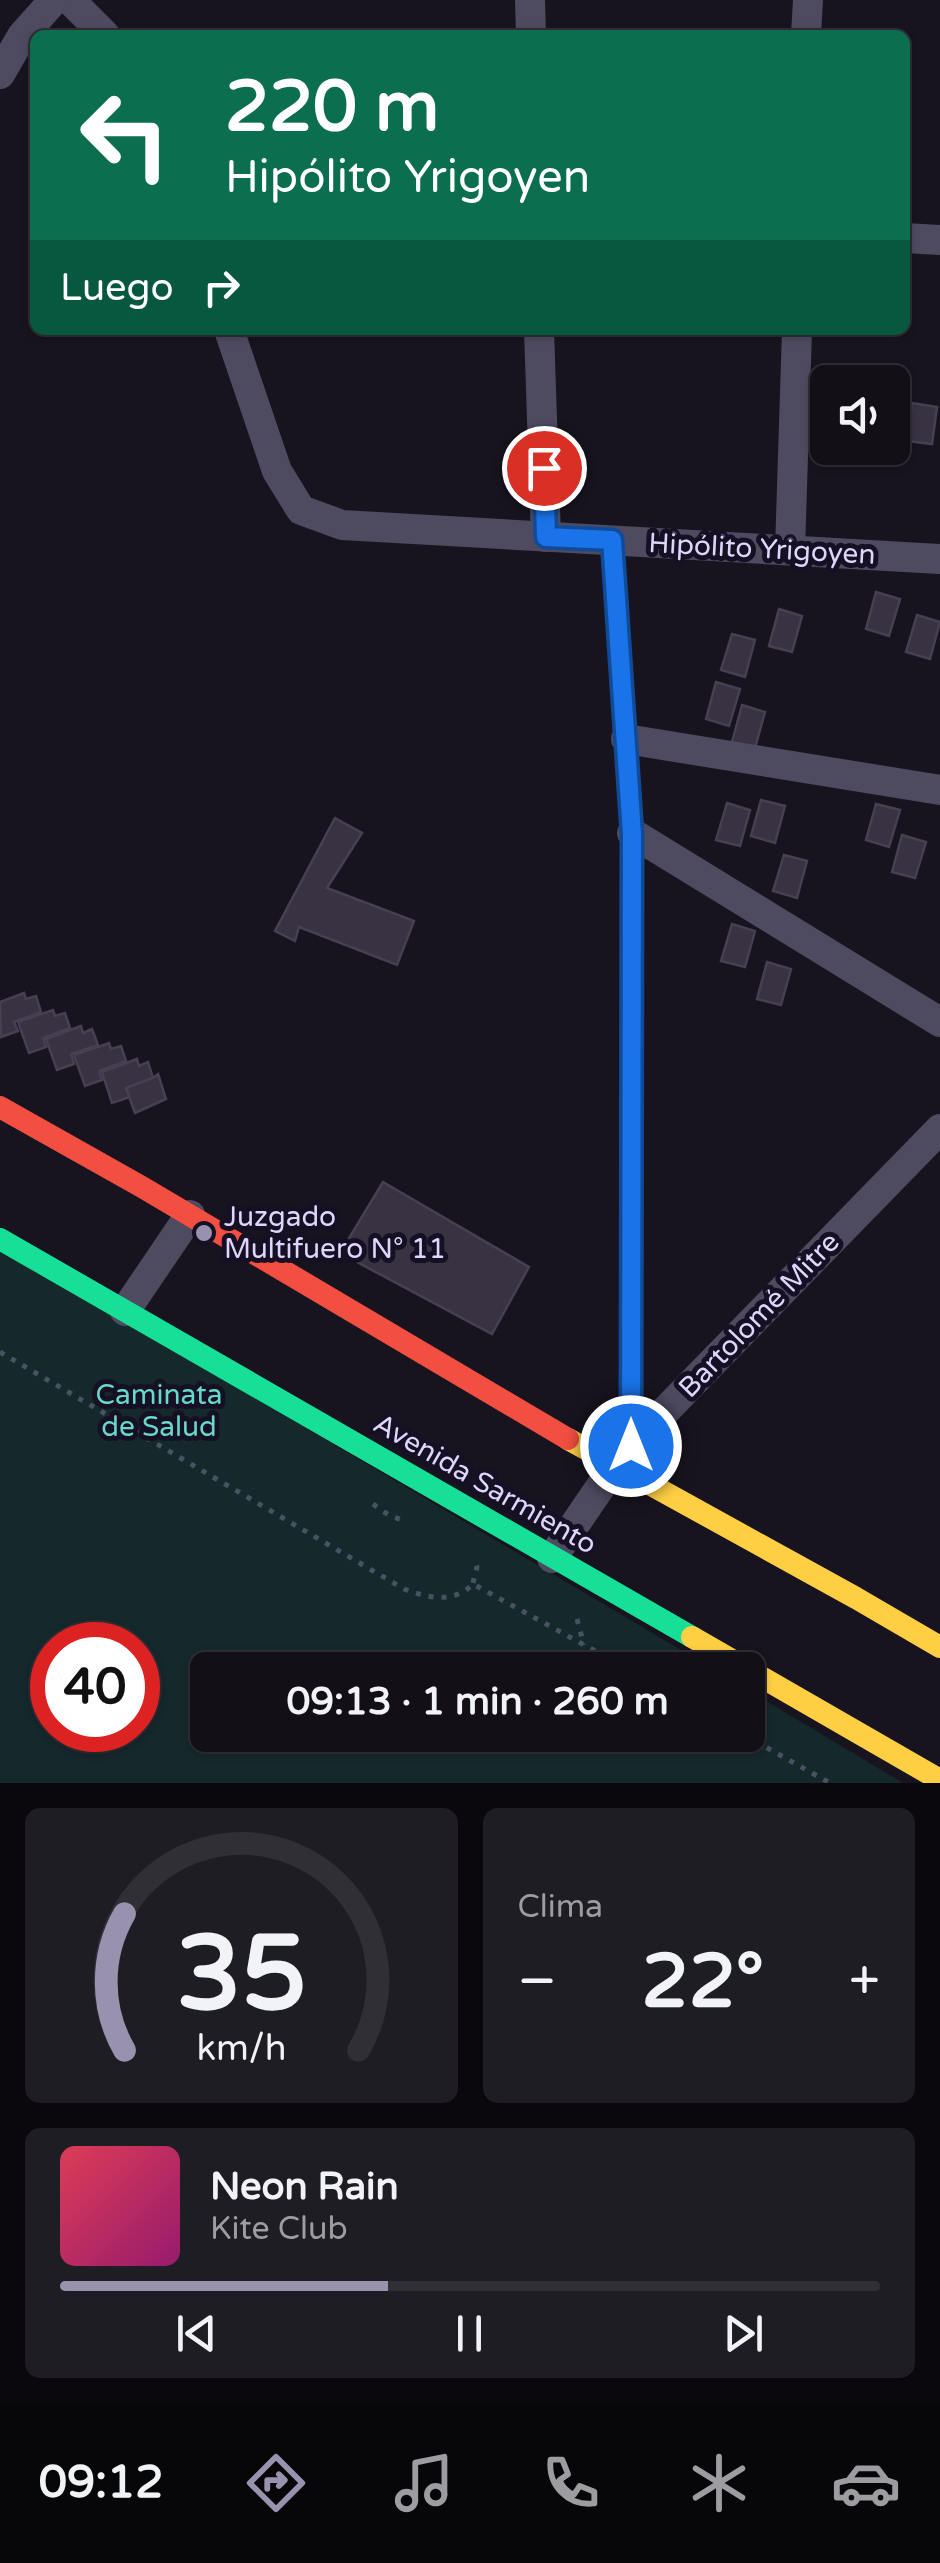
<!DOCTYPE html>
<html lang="es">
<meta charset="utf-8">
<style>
:root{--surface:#120f17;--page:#1f1d24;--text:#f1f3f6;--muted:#9c9ca1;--line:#312f36;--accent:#9992af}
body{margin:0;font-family:"Varela Round",sans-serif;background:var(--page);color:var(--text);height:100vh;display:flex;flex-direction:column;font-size:38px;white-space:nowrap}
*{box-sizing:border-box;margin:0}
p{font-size:32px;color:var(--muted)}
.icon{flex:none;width:55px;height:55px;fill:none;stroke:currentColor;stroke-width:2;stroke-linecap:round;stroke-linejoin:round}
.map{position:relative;height:1783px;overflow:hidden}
.sheet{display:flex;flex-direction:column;gap:25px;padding:25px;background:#0a080d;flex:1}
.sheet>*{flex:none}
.banner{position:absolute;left:30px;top:30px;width:880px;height:305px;border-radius:15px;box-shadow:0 2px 8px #0004,0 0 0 2px var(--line);background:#0b6e4f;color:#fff;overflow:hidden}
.controls{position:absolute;left:810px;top:365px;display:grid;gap:20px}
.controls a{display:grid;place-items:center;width:100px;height:100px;border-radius:15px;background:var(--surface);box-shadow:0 2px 8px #0004,0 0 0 2px var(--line);font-size:50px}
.speed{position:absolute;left:30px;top:1622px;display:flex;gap:20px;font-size:50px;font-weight:700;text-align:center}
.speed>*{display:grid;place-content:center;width:130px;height:130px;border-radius:50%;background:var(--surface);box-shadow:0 2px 8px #0004,0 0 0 2px var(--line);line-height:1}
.speed .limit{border:15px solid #d22;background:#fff;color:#111}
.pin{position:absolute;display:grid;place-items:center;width:85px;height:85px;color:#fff;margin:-42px;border:5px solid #fff;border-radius:50%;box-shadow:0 2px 10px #0007}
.me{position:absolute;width:110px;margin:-55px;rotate:0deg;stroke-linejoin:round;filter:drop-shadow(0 0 8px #0008)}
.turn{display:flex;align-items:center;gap:35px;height:210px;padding:0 30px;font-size:45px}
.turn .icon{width:130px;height:130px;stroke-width:2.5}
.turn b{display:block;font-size:70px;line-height:85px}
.then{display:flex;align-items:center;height:95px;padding:0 30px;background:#0003;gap:20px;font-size:38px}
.big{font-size:75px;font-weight:700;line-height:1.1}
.sheet .widget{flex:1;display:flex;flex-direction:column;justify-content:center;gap:15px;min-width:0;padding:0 35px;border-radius:15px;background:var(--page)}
.sheet .dial{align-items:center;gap:0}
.dial svg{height:260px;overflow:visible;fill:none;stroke:var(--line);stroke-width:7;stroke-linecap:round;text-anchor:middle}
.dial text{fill:var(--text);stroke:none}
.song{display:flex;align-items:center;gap:30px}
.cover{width:120px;height:120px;border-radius:15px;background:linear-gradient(135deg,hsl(350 70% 55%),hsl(320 70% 35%))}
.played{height:10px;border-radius:5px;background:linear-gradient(90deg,var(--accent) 40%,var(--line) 40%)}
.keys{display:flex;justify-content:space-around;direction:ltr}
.heat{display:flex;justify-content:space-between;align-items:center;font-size:55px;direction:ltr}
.sheet .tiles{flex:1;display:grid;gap:25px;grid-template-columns:1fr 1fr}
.widget:last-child{grid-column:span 2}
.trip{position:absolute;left:190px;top:1652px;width:575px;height:100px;border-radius:15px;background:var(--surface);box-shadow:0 2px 8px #0004,0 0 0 2px var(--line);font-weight:700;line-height:100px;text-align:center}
.tabs{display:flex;height:160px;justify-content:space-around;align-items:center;background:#070609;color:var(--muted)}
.tabs .icon{width:70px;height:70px}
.tabs .current{color:var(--accent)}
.tabs b{font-size:45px;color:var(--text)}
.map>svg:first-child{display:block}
</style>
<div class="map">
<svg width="940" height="1783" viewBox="0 0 940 1783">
<rect width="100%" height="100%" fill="#18141f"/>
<path fill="#15282c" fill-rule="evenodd" d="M0,1247L715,1670H208V1735H748V1690L903,1783H0ZM52,1645H138V1730H52Z"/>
<g fill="#383242" stroke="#464052" stroke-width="2.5">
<path d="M912,403L937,407L932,444L907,441Z"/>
<path d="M876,592L900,599L889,636L866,629Z"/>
<path d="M779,609L802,616L792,652L769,646Z"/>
<path d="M917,615L940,622L930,659L906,652Z"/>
<path d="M732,634L755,640L745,677L721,670Z"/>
<path d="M716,682L740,689L729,726L706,719Z"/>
<path d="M742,705L765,712L755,748L732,742Z"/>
<path d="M761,800L785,806L775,843L751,836Z"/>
<path d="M727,803L750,810L740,846L716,840Z"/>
<path d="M876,804L900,810L889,847L866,840Z"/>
<path d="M335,818L362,833L327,888L414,921L397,965L299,927L295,941L275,931Z"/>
<path d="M902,835L926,842L915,878L892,872Z"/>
<path d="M784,855L807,861L797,898L773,891Z"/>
<path d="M732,924L755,931L745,967L721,961Z"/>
<path d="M767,962L791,969L781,1005L757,999Z"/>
<path d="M24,993L26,999L36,996L41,1012L14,1022L18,1031L1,1037L0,1002Z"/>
<path d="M53,1010L55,1016L65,1013L70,1028L43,1038L46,1047L29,1053L18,1022Z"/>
<path d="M81,1026L83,1033L92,1029L98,1045L71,1054L74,1064L57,1070L46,1039Z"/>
<path d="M109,1043L111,1049L121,1046L126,1061L99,1071L102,1080L85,1086L74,1055Z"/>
<path d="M137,1059L139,1066L148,1062L153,1078L126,1088L130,1097L112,1103L102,1072Z"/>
<path d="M158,1074L166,1099L135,1113L126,1088L153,1078Z"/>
<path d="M383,1182L529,1267L492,1334L340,1253Z"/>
</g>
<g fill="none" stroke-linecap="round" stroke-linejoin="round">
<g stroke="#495260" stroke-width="5" stroke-dasharray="5 8" stroke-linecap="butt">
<path d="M0,1352L404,1589C428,1598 453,1604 473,1584L630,1670"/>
<path d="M373,1504L390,1516L403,1520"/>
<path d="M473,1583L477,1567L475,1560"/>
<path d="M577,1619L584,1645"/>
<path d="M744,1735L830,1783"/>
</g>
<g stroke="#4e4a60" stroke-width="30">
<path d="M70,0L105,35"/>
<path d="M530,0L531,35"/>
<path d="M806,35L808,0"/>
<path d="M0,74L22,36L54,0"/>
<path d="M905,238L940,240"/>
<path d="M229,330L277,471L301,510L342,525L940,559"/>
<path d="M539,330L546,537"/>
<path d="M790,550L797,330"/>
<path d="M626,739L940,790"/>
<path d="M632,833L940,1022"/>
<path d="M125,1311L190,1215"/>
<path d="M552,1558L614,1467L631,1446L940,1129"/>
</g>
<path stroke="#16e098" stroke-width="22" d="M0,1239L692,1637"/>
<g stroke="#ffcf43" stroke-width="22">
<path d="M568,1439L856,1598L940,1647"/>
<path d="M692,1637L940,1780"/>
</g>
<g stroke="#f24e42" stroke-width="22">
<path d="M612,540L632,833L631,1446"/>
<path d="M0,1107L142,1187L568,1439"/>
</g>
</g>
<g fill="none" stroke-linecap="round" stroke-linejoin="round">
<defs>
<path id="route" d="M544,468L546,537L612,540L632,834L631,1446"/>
</defs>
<use href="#route" stroke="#114b97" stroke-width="25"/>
<use href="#route" stroke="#1a73e8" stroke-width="18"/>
</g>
<circle fill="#9992af" stroke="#161024" stroke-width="4" cx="204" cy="1233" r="10"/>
<g text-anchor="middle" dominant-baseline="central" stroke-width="10" stroke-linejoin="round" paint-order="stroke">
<g font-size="28" fill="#dfd6fc" stroke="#161024">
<text transform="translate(762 549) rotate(3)">Hipólito Yrigoyen</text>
<text transform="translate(759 1315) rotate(-46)">Bartolomé Mitre</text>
<text transform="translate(485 1484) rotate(30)">Avenida Sarmiento</text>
</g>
<g font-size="28" fill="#dfd6fc" stroke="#161024" text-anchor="start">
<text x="224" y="1217">Juzgado<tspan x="224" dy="32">Multifuero N° 11</tspan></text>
</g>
<g font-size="28" fill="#67d8c9" stroke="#161024">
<text x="159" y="1395">Caminata<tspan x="159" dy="32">de Salud</tspan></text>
</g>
</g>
</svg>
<div class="controls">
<a><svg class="icon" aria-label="sound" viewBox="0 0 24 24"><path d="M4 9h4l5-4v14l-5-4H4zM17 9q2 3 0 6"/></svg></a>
</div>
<div class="speed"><div class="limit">40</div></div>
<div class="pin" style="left:544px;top:468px;background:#d93025"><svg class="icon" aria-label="arrive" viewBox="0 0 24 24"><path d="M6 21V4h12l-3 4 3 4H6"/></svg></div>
<svg class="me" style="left:631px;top:1446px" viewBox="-20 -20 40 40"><circle r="17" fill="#1a73e8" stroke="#fff" stroke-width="3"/><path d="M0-11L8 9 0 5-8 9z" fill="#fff"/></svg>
<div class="trip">09:13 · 1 min · 260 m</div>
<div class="banner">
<div class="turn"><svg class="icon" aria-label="left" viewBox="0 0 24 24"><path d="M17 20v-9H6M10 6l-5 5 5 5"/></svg><div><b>220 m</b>Hipólito Yrigoyen</div></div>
<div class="then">Luego<svg class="icon" aria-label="right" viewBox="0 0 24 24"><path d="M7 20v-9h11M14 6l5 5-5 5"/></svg></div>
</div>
</div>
<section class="sheet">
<div class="tiles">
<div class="widget dial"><svg viewBox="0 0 100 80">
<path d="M14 69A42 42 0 1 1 86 69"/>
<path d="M14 69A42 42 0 0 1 14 27" stroke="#9992af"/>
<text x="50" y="56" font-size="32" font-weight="700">35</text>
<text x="50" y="72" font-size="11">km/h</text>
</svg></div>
<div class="widget"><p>Clima</p>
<div class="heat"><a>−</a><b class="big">22°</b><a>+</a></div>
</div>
<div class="widget">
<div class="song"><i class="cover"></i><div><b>Neon Rain</b><p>Kite Club</p></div></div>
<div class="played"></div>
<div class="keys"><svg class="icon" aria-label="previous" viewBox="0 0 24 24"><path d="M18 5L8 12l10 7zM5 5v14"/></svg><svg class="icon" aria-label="pause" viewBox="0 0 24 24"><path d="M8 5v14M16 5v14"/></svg><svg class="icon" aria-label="next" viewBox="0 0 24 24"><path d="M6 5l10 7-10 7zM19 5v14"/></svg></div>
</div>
</div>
</section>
<nav class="tabs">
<b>09:12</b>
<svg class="icon current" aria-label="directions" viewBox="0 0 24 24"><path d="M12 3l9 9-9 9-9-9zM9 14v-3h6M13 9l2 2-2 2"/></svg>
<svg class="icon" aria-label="music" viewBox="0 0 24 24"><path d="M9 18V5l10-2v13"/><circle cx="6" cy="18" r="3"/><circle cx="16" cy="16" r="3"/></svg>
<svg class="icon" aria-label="phone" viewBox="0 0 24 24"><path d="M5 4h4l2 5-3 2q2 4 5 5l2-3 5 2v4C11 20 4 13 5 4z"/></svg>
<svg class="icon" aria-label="climate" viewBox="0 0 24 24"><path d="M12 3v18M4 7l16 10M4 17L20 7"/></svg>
<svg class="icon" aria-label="car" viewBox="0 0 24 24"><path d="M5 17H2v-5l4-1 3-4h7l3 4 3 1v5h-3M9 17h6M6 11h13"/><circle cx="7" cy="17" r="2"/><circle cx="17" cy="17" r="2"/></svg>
</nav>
